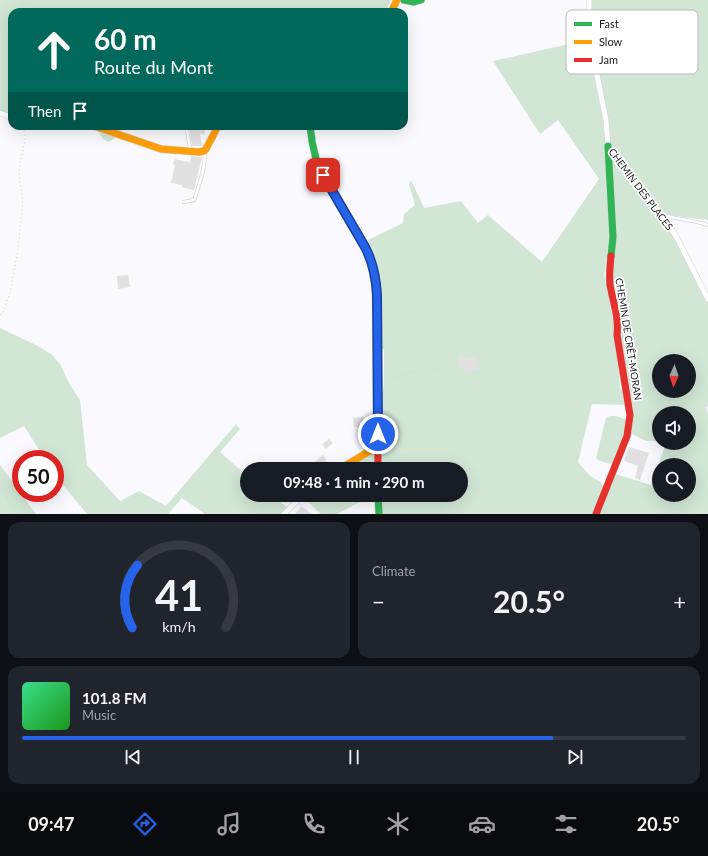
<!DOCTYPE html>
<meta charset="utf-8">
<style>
:root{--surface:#171b24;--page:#20242c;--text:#f1f3f6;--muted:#9ea1a6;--line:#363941;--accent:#2563eb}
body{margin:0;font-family:Lato,sans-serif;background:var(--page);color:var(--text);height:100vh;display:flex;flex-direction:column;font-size:15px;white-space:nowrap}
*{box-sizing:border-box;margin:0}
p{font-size:13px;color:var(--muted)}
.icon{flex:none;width:22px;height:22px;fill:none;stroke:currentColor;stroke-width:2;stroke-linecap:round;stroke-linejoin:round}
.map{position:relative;height:514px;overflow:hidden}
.sheet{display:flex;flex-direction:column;gap:8px;padding:8px;background:#0d0f14;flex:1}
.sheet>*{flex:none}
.top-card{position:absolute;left:8px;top:8px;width:400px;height:122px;border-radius:12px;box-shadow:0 4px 16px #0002;background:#00695c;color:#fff;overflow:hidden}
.needle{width:26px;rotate:183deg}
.fabs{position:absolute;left:652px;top:354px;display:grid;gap:8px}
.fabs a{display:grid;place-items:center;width:44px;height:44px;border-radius:50%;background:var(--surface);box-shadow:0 4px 16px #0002;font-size:20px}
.speed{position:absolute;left:12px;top:450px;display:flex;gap:8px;font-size:20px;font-weight:700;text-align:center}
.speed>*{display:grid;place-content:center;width:52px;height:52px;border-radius:50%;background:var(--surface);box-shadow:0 4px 16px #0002;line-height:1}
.speed .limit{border:6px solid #d22;background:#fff;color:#111}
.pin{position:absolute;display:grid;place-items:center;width:34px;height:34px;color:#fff;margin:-17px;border-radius:8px;box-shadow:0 2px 6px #0006}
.me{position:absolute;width:44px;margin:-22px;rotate:0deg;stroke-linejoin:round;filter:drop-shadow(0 0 3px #0008)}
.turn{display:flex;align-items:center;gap:14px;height:84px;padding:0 20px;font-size:18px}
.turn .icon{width:52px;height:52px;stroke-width:2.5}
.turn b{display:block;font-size:28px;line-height:34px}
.then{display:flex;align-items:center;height:38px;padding:0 20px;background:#0003;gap:8px;font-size:15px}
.big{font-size:30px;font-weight:700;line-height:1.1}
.sheet .widget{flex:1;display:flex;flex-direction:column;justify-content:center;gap:6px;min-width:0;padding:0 14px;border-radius:12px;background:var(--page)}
.sheet .dial{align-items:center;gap:0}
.dial svg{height:104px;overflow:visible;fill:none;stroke:var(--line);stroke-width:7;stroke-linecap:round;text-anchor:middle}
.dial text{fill:var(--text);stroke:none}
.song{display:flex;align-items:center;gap:12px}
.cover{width:48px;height:48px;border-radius:6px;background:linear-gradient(135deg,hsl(150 70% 55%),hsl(120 70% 35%))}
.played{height:4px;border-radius:2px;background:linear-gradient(90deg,var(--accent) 80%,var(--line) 80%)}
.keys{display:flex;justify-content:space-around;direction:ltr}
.heat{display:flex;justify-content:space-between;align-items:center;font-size:22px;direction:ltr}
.sheet .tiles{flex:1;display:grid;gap:8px;grid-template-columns:1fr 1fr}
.widget:last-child{grid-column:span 2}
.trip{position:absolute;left:240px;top:462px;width:228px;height:40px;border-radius:20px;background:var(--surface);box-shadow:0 4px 16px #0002;font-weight:700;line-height:40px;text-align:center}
.tab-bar{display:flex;height:64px;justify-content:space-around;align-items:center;background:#090b0e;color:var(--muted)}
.tab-bar .icon{width:28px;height:28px}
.tab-bar .selected{color:var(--accent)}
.tab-bar b{font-size:18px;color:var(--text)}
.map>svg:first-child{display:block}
</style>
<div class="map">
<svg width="708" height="514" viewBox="0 0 708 514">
<rect width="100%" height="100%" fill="#f9f9fe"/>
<g fill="#d1e6d5" fill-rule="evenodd">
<path d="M0,0H391L387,8L383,12H12V116L0,111Z"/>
<path d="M591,0H708V220L666,215L660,209L643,190L610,146L591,38Z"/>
<path d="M587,40L603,120L607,164L610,236L604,275L615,330L618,359L620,388L625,395V405L592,404L578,462L590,476L601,482L603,487L593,514H382V495H461V469H382L381,396L384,386V349L381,348L380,286L377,265L368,240L403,223L404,214L415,205L409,184L411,180L424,208L461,201L478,223L488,215L542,262L599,179L558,120L540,134L493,61Z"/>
<path d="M72,126H122C121,134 115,139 108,142L103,139L98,131L95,129Z"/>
<path d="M610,153L624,166L662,218L677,241L708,302V406L706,407L708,414V514H598L612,473L651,485L666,443H689V413H659V441H646L630,433L634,414L620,343L612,291ZM659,361H689V391H659ZM659,465H689V495H659Z"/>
<path d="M0,328L38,346L51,354L60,364L69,383L80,400L87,465L120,501L139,491L166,506L236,424L240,429L220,452L247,476V495H271L288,508L282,514H205L182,498L168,514H87L55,475V459H45L24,426L0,438Z"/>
<path d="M610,416H616L625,419L626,422L621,445L614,462L610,464L598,460L596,458L606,418Z"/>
<path d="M372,452L374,455V469H343Z"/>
<path d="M0,465L36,514H0Z"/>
<path d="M306,495H373L337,514H321L303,497Z"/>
</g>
<g fill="#e2e1e2">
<path d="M189,126H198V127H205V134H200L202,146H192Z"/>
<path d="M191,156L202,157L194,190L182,187V185L171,183L175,165L173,164L175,159L190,162Z"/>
<path d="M128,275L130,287L118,289L117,276Z"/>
<path d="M462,355L463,357L466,356L467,359L475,357L478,369L465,372L463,367L460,368L457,357Z"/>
<path d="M364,417L365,426L354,427L353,418Z"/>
<path d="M329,439L333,443L326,449L322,444Z"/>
<path d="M629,447L649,453L640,480L635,478L638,466L624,461Z"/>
<path d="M323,455L326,459L325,460L329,465L323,469H320L314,462Z"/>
<path d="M302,506L311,514H295Z"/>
</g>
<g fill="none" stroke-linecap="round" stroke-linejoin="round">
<defs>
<g id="lane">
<path d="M187,129L190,149"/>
<path d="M184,202L194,200C198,189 207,162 204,151"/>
<path d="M662,215C677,219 693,220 708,225"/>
</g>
<g id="street">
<path d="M589,0V39L594,60L606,120L608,146L625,165L640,189L662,215L676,236L708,299"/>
<path d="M0,113L12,118"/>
<path d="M284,514L303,495"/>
</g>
<g id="fast">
<path d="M404,0L414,2L421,0"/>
<path d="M310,126C311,137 313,148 316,159C323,179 335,197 346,215C355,229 364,243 370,258C377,277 377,298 377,318"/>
<path d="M608,146L613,237L611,256"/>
<path d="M378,495L379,514"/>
</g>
<g id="slow">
<path d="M391,12L397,0"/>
<path d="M94,126L161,149L199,152L204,151L206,149L218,126"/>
<path d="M340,469L368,452L378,447"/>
</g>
<g id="jam">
<path d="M377,318L378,469"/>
<path d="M596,514L627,436L630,415L617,335C619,317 613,302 610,285C609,275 610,266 611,256"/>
</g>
</defs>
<use href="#lane" stroke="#d5d4d9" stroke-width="4"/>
<use href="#street" stroke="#d5d4d9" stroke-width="6"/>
<use href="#fast" stroke="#d5d4d9" stroke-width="8"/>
<use href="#slow" stroke="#d5d4d9" stroke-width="8"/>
<use href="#jam" stroke="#d5d4d9" stroke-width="8"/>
<g stroke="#d4d4d5" stroke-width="1" stroke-dasharray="1 3" stroke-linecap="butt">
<path d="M0,315L3,312L10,293L18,249L23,200L19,176L20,163L25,141V126"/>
<path d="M385,382L391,379L408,373L424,371L443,369L455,363"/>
<path d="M0,479L13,514"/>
</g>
<use href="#lane" stroke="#fefeff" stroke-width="2.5"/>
<use href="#street" stroke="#fefeff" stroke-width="5"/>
<use href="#fast" stroke="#30b455" stroke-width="7"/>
<use href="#slow" stroke="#ff9f0a" stroke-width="7"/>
<use href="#jam" stroke="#e5322d" stroke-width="7"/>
</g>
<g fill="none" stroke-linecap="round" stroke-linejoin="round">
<defs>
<path id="route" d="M323,175L365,247C373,262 376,278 377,295L378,434"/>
</defs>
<use href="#route" stroke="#184099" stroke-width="10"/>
<use href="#route" stroke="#2563eb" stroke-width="7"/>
</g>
<g text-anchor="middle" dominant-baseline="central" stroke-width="3.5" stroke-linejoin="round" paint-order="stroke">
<g font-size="10" fill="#1d1d21" stroke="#fff">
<text transform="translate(641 189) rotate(53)">CHEMIN DES PLACES</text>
<text transform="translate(629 339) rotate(81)">CHEMIN DE CRÊT-MORAN</text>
</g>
</g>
<rect x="566" y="10" width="132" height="64" rx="6" fill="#fff" stroke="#bbbbbc" stroke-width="1"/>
<rect x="574" y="22" width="18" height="4" fill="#30b455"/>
<rect x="574" y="40" width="18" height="4" fill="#ff9f0a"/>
<rect x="574" y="58" width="18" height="4" fill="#e5322d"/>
<g font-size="11" fill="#1d1d21">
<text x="599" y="28">Fast</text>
<text x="599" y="46">Slow</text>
<text x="599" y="64">Jam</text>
</g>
</svg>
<div class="fabs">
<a><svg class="needle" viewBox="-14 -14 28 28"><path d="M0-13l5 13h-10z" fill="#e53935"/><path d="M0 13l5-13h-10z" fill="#9ea1a6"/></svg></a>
<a><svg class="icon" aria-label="sound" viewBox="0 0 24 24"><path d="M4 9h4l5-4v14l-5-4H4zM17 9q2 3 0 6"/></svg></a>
<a><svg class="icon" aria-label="search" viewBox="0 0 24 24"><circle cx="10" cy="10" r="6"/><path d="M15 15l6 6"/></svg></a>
</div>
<div class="speed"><div class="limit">50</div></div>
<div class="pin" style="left:323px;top:175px;background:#d93025"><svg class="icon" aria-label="arrive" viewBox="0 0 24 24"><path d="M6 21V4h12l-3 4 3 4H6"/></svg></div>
<svg class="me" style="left:378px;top:434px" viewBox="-20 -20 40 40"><circle r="17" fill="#2563eb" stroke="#fff" stroke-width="3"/><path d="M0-11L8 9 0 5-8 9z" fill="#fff"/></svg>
<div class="trip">09:48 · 1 min · 290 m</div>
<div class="top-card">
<div class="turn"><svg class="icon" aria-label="ahead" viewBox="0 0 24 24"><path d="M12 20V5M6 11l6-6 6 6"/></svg><div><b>60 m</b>Route du Mont</div></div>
<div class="then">Then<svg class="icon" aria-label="arrive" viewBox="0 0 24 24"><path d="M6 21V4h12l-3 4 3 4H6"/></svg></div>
</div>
</div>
<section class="sheet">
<div class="tiles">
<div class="widget dial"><svg viewBox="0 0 100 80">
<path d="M14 69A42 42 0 1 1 86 69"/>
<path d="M14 69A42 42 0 0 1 18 21" stroke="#2563eb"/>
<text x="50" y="56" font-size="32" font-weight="700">41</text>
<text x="50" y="72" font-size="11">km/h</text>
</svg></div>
<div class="widget"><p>Climate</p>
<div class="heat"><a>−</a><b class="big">20.5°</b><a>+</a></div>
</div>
<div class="widget">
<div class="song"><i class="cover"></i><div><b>101.8 FM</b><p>Music</p></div></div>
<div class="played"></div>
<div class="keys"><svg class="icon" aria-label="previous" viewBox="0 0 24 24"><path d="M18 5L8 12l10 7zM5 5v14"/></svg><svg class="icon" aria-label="pause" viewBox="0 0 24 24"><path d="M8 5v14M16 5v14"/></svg><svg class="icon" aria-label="next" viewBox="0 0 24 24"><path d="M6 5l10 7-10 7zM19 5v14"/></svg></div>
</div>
</div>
</section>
<nav class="tab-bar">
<b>09:47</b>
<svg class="icon selected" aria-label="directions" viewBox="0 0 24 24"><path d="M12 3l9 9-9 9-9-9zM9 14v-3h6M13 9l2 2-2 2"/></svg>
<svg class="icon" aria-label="music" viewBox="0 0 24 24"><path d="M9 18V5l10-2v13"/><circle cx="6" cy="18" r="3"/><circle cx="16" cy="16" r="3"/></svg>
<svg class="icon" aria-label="phone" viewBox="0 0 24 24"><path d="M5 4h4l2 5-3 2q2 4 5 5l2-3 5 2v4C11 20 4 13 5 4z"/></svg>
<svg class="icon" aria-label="climate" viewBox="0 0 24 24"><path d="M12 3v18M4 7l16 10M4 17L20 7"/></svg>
<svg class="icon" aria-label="car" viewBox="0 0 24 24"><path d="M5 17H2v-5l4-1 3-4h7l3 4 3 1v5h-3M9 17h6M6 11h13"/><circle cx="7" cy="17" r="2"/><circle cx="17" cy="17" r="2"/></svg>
<svg class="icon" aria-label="filters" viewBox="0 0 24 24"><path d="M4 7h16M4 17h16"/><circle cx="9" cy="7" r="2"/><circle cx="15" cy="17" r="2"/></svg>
<b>20.5°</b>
</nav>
